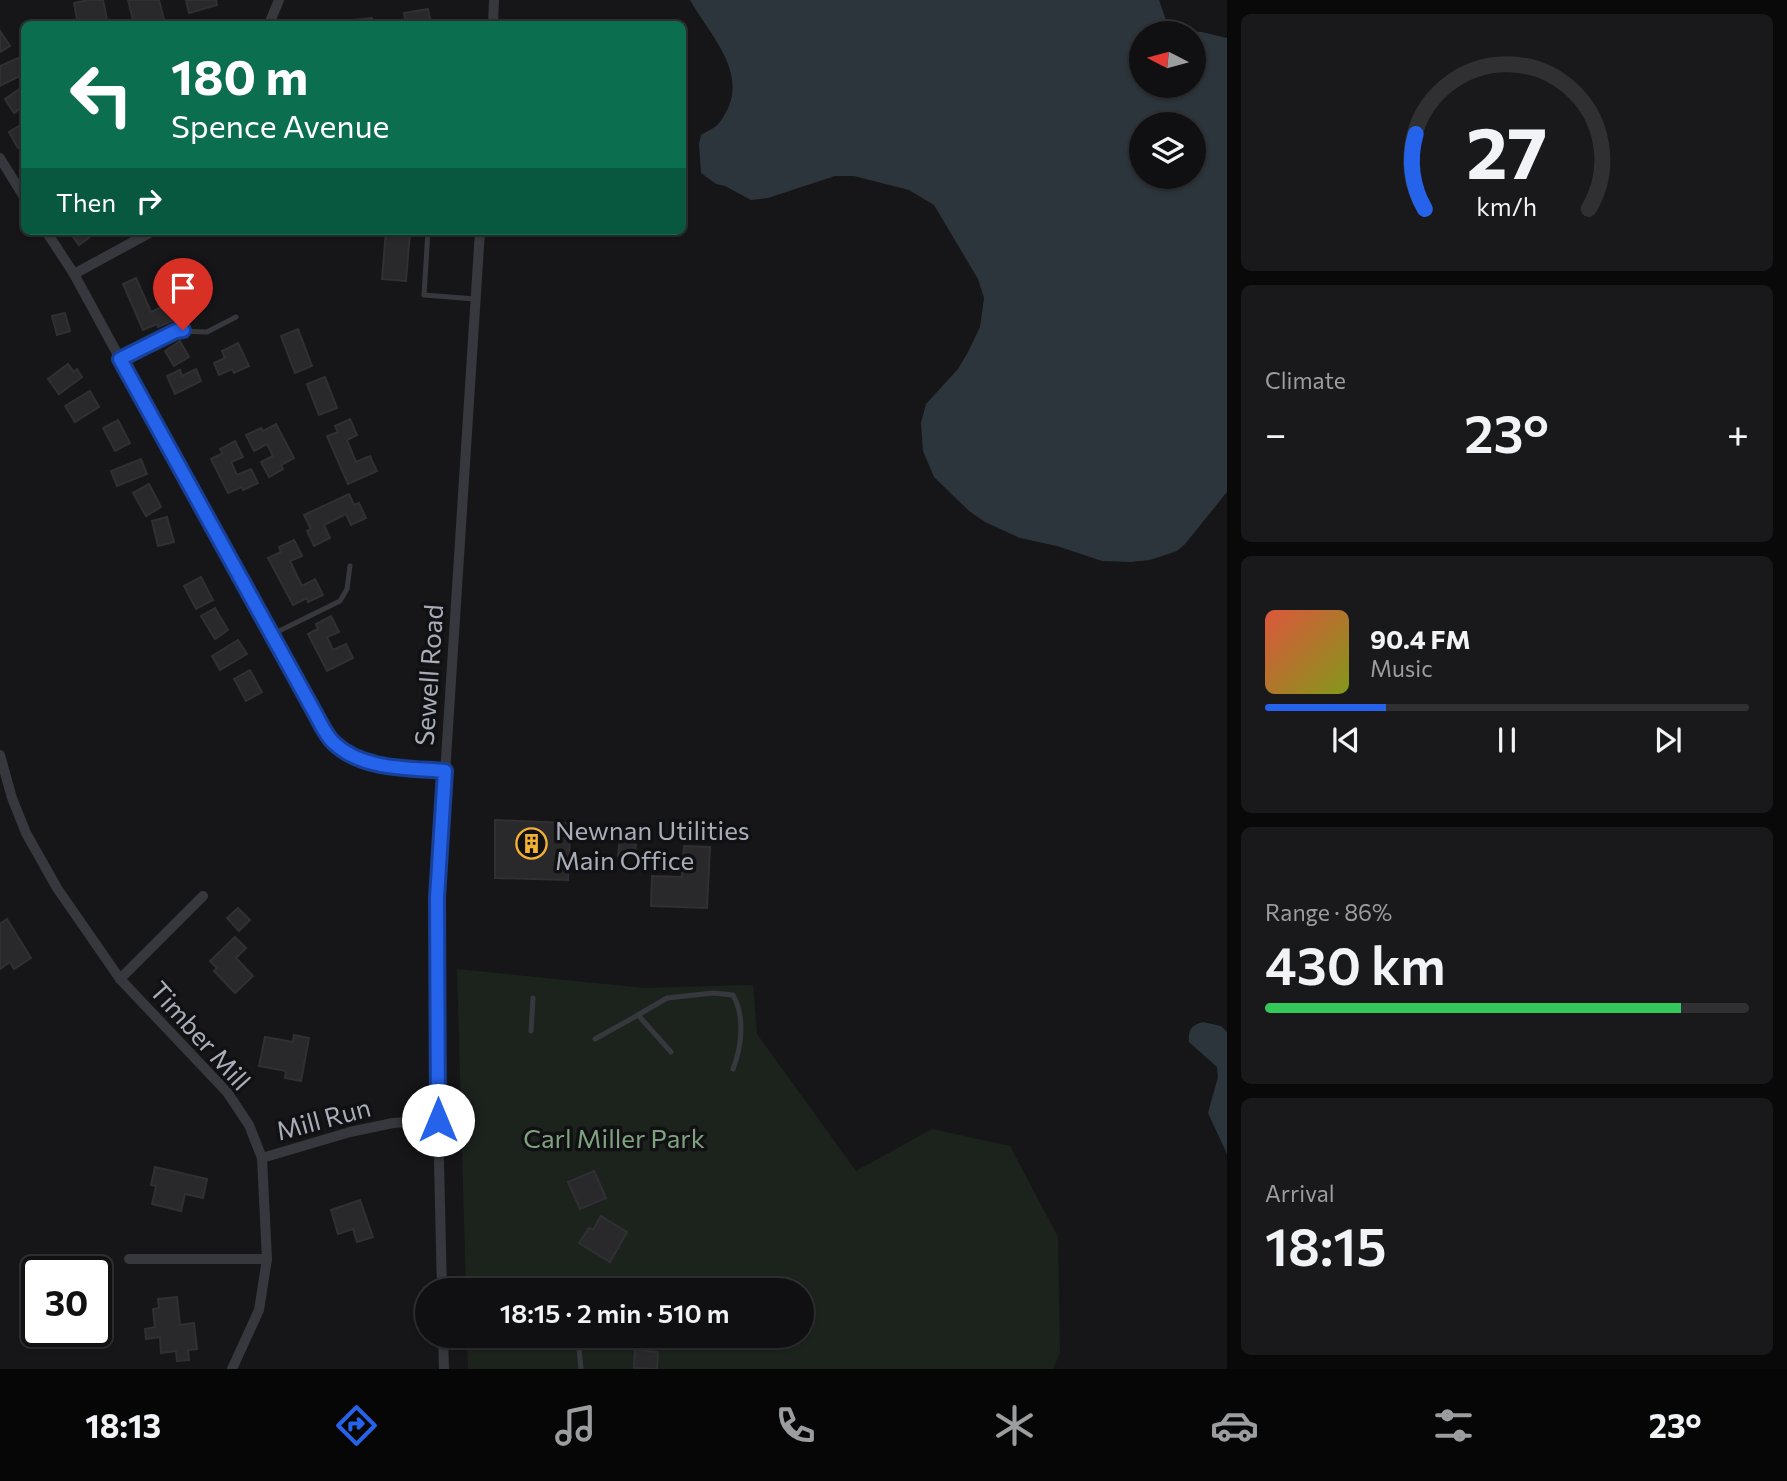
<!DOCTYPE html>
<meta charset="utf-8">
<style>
:root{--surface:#101012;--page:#19191b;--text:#f1f3f6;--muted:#9c9d9f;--line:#303032;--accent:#2563eb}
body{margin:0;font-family:Commissioner,sans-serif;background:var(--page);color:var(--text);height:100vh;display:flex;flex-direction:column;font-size:26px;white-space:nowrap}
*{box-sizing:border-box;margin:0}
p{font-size:23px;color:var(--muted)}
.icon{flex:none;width:38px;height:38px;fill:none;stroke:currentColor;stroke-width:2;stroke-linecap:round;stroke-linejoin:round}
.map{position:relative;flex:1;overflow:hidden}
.sheet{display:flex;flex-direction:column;gap:14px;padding:14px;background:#09090a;width:560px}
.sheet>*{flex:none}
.guide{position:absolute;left:21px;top:21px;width:665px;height:214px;border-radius:10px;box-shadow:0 2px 5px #0004,0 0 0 2px var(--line);background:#0b6e4f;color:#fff;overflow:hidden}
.needle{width:46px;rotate:276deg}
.tools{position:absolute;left:1129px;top:21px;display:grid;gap:14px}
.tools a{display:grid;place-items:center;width:77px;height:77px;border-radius:50%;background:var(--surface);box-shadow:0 2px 5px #0004,0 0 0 2px var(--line);font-size:35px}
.speed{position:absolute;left:21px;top:1256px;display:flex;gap:14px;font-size:35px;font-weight:700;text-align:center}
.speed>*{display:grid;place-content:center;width:91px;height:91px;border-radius:50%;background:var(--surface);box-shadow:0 2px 5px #0004,0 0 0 2px var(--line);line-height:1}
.speed .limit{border:4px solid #111;border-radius:10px;background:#fff;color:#111}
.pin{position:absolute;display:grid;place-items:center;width:60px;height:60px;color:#fff;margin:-72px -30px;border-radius:50% 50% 50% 0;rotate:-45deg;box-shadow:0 0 7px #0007}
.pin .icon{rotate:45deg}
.me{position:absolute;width:77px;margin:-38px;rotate:0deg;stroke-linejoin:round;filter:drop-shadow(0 0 5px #0008)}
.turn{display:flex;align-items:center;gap:24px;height:147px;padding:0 35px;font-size:32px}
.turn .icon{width:91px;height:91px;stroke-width:2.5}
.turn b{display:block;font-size:49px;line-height:60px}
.then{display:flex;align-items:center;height:66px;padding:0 35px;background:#0003;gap:14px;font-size:26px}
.big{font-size:52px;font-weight:600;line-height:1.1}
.sheet .widget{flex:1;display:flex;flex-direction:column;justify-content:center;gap:10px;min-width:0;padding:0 24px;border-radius:10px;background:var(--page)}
.sheet .dial{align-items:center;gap:0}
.dial svg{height:182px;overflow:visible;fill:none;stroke:var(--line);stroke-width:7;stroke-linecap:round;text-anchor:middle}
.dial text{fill:var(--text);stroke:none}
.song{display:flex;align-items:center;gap:21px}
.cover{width:84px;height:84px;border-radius:10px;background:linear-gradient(135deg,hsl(10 70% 55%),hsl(70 70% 35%))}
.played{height:7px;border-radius:4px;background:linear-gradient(90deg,var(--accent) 25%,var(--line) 25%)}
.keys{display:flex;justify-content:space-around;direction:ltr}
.heat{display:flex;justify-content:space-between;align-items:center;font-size:38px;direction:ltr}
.charge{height:10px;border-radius:5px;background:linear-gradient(90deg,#34c759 86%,var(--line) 0)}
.trip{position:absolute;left:415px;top:1278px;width:399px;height:70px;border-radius:35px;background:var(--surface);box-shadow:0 2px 5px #0004,0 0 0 2px var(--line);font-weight:600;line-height:70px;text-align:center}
.dock{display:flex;height:112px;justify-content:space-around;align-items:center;background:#060607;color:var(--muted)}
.dock .icon{width:49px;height:49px}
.dock .active{color:var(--accent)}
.dock b{font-size:32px;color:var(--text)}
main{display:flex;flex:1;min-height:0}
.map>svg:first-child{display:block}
</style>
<main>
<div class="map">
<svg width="1227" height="1369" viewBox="0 0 1227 1369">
<rect width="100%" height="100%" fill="#161618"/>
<path fill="#1c231d" d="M457,969L645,988L753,985L757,1034L856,1171L932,1129L1010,1146L1058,1237L1060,1353L1053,1369H468L467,1335H802V1290H466Z"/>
<g fill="#2c353c" fill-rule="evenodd">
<path d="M690,0H1159L1167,23L1174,30L1202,32L1227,38V492L1185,544L1177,551L1150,560L1131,562L1102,561L1057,546L1020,538L985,522L969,511L934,477L923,451L921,423L926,404L958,369L968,352L980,327L984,298L978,279L934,205L909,190L854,176H835L768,198L751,200L725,186L716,184L701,173L699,144L701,135C707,131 715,128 719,123C754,78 713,40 690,0ZM1141,33H1194V86H1141ZM1141,124H1194V177H1141Z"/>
<path d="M1203,1022L1221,1026L1227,1032V1154L1208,1113L1218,1077L1217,1067L1189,1042C1188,1030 1191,1025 1203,1022Z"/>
</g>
<g fill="#29292c" stroke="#303034" stroke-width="2">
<path d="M88,0H103L108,24H78L74,3Z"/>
<path d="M128,0H159L164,20L148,24H134Z"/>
<path d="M186,0H216L217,5L189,13Z"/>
<path d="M428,9L431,24H406L404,13Z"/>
<path d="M372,18L373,24H344V21Z"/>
<path d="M0,31L10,46L0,52Z"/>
<path d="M18,58L24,74L0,86V66Z"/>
<path d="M24,86V106L14,113L5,99Z"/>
<path d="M24,123V144L18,148L9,132Z"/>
<path d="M69,231H98L79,245Z"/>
<path d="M386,231H410L406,281L382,279Z"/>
<path d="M136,278L151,312L166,305L172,321L158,327L157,324L143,330L123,284Z"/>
<path d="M65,313L70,331L57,335L52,316Z"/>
<path d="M298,329L312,366L295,373L281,336Z"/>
<path d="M180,341L189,357L174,366L165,351Z"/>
<path d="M238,343L249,366L234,373L232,369L219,375L214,363L225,358L222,351Z"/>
<path d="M68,364L74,372L77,369L82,377L59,394L48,379Z"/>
<path d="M196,369L201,381L175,394L167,376L180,370L182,376Z"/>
<path d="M325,377L337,408L319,415L307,384Z"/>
<path d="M90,391L99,407L75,422L65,406Z"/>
<path d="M350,419L357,435L347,440L356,462L370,456L377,471L348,484L327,436L338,432L335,426Z"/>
<path d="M118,420L130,443L115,451L103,428Z"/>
<path d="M276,424L294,458L281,465L283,469L269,477L261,462L273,456L267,444L254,451L246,435L261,428L263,431Z"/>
<path d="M235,441L243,457L231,462L237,475L251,469L258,483L243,490L242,487L228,493L211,459L223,453L220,449Z"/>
<path d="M141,459L147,474L117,486L111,471Z"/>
<path d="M149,484L161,507L146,516L133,493Z"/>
<path d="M349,494L354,505L359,503L366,518L351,525L346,514L324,525L330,538L314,546L307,531L311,529L304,515Z"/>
<path d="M167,517L174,542L158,546L152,521Z"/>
<path d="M294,540L302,556L290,561L302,586L315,579L323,595L308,602L307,598L293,605L268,558L281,552L279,547Z"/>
<path d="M201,577L213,600L196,609L184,586Z"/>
<path d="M215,608L228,630L215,639L201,616Z"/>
<path d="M331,616L339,632L327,637L333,650L346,644L353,658L327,671L308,634L318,629L316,624Z"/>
<path d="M238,640L247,654L220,670L212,656Z"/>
<path d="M250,670L262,692L246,701L234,679Z"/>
<path d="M495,820L566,823V834H570L568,880L495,878Z"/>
<path d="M620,835L636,837L635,857L618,856Z"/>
<path d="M684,846L710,847L707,908L651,906L652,876L682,877Z"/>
<path d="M238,908L250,920L239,931L227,918Z"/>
<path d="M7,919L31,958L14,969L10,962L0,969V924Z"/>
<path d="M235,937L246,948L236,958L253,976L235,993L214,971L217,968L210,961Z"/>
<path d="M294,1035L309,1038L301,1081L285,1078L286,1071L259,1066L265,1037L293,1042Z"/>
<path d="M155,1167L207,1179L203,1198L185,1194L181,1211L152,1204L156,1186L151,1185Z"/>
<path d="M594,1171L606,1198L580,1209L568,1182Z"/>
<path d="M360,1200L373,1237L357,1242L353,1229L338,1234L331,1210Z"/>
<path d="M601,1216L627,1232L610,1262L579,1243L589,1228L593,1230Z"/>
<path d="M177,1297L180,1325L194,1323L197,1349L188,1350L189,1360L177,1361L176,1351L161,1353L160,1337L146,1339L145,1329L155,1327L153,1309L159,1308L158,1299Z"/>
<path d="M686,1335H706L705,1349L685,1348Z"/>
<path d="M635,1350L658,1352L657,1369L634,1368Z"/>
</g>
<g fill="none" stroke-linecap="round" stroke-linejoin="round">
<g stroke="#37383d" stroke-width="5">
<path d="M428,231L424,295L475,299"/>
<path d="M120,359L176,331L207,332L236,317"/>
<path d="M271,635L340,601L347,589L350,566"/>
<path d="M531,1031L533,998"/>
<path d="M595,1039L638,1015"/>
<path d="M671,1052L638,1015L667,998L713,993L733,995C745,1016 742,1046 733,1069"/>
<path d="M670,1290L676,1280"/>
<path d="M581,1369L578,1338L588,1335"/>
</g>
<g stroke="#37383d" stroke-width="10">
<path d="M269,24L279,0"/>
<path d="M493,24L494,0"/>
<path d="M0,158L24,197"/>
<path d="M46,231L74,274L255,607L333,743L362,761L391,766L445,771"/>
<path d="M74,274L153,231"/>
<path d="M0,755L12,798L26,833L57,888L120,979L227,1092L249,1125L262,1158L267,1259L259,1310L232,1369"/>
<path d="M120,979L203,896"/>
<path d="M262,1158L350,1132L393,1123L438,1120"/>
<path d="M129,1259H267"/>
<path d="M442,1290L438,1120L437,898L480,231"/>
<path d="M443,1335L444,1369"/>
</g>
</g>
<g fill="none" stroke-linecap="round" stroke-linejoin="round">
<defs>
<path id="route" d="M183,330L176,331L120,359L316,715C321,724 326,736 334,743C362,770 408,768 445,771L437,898L438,1120"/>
</defs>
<use href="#route" stroke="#184099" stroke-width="18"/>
<use href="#route" stroke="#2563eb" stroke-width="12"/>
</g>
<defs>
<symbol id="building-ring" viewBox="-11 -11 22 22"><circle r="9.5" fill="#111113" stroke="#f2b134" stroke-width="1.5"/><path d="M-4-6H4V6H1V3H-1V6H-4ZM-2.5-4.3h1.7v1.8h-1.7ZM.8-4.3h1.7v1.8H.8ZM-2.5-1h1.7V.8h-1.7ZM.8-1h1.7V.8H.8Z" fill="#f2b134"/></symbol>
</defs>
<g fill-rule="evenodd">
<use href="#building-ring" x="514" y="826" width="35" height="35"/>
</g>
<g text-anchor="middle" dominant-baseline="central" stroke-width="7" stroke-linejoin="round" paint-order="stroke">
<g font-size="26" fill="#a8adb8" stroke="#111113">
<text transform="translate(428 675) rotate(-86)">Sewell Road</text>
<text transform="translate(201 1035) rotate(48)">Timber Mill</text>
<text transform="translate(323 1118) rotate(-15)">Mill Run</text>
</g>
<g font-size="26" fill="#a8adb8" stroke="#111113" text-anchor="start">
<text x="555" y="829">Newnan Utilities<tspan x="555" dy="30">Main Office</tspan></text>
</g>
<g font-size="26" fill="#7fa381" stroke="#111113">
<text x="614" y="1137">Carl Miller Park</text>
</g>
</g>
</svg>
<div class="tools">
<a><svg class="needle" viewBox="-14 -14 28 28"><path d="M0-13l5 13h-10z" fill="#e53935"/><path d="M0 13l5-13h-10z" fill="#9c9d9f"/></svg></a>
<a><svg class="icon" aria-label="layers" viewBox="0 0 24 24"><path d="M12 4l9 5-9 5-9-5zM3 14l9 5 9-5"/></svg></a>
</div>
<div class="speed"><div class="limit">30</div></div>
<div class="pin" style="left:183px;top:330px;background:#d93025"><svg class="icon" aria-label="arrive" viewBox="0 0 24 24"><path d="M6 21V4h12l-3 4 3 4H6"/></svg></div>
<svg class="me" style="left:438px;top:1120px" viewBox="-20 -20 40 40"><circle r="19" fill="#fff"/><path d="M0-13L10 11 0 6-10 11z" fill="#2563eb"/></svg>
<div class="trip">18:15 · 2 min · 510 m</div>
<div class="guide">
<div class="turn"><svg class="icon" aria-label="left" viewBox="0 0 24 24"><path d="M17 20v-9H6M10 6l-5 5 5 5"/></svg><div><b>180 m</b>Spence Avenue</div></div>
<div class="then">Then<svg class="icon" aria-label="right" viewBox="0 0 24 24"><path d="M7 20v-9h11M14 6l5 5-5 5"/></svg></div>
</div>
</div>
<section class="sheet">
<div class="widget dial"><svg viewBox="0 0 100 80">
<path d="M14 69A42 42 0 1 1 86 69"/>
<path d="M14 69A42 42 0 0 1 10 36" stroke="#2563eb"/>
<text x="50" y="56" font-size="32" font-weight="700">27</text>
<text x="50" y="72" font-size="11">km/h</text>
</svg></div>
<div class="widget"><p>Climate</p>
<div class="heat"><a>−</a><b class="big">23°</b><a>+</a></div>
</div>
<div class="widget">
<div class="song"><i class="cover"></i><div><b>90.4 FM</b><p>Music</p></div></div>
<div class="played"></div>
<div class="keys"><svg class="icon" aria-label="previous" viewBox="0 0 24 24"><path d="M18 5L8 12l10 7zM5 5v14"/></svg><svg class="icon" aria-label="pause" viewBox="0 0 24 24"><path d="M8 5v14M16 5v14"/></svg><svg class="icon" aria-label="next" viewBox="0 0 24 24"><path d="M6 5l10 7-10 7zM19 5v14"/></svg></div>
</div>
<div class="widget"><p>Range · 86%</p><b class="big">430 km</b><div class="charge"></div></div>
<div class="widget"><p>Arrival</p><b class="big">18:15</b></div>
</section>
</main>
<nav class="dock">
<b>18:13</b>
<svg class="icon active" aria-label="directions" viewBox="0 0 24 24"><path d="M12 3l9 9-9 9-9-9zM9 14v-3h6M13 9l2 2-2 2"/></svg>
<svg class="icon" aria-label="music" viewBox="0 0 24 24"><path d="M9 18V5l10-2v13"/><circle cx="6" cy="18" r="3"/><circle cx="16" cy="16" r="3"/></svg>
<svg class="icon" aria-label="phone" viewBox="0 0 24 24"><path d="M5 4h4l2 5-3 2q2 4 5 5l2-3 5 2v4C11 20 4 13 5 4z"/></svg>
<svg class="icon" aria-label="climate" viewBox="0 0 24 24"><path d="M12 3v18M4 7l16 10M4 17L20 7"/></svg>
<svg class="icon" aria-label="car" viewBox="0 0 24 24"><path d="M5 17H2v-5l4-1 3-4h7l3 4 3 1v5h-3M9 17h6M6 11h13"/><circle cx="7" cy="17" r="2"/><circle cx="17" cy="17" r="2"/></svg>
<svg class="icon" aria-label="filters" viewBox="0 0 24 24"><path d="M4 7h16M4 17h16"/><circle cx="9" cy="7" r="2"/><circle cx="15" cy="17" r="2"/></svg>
<b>23°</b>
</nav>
